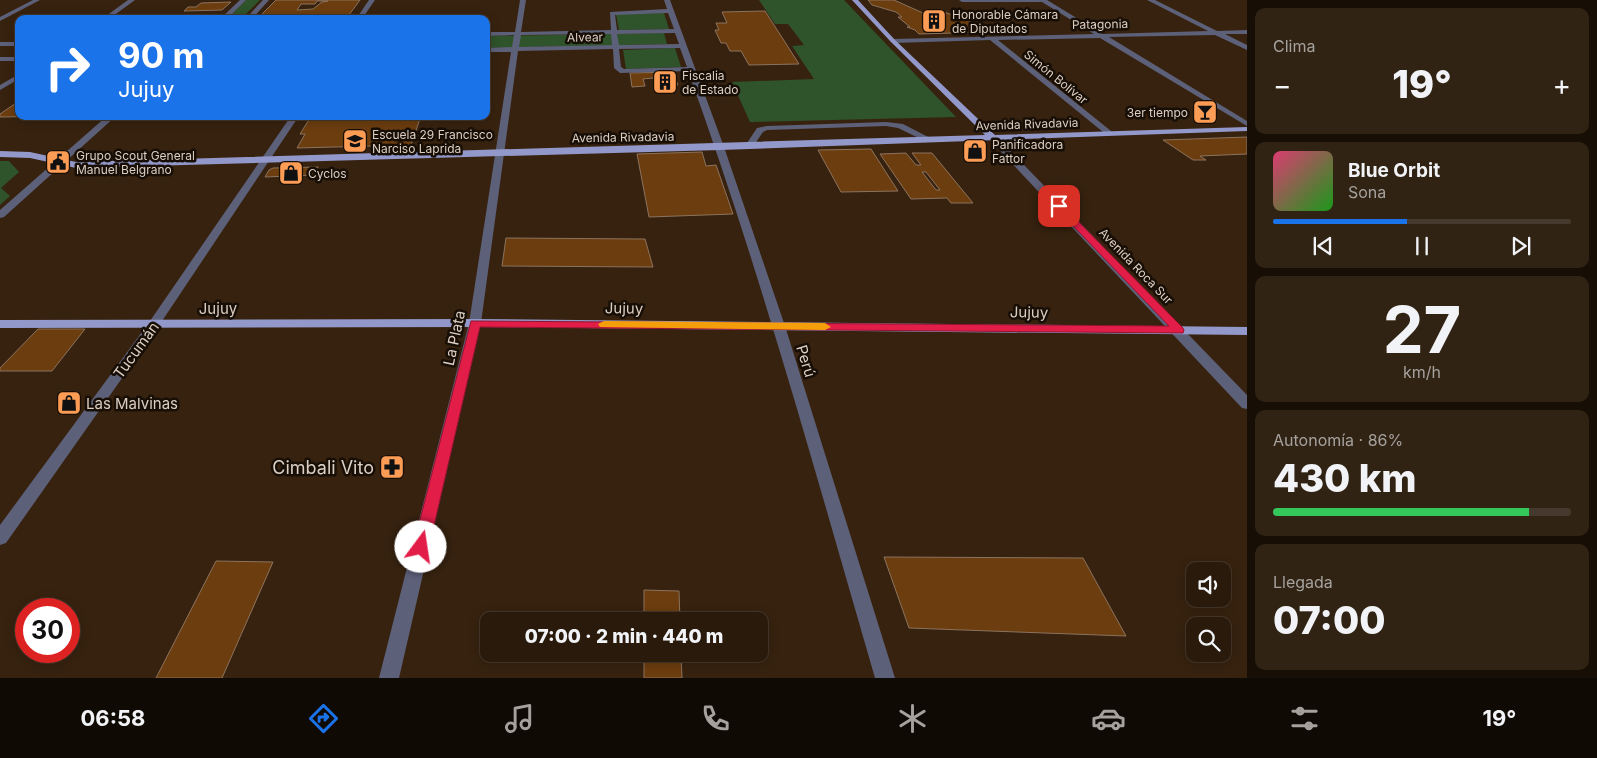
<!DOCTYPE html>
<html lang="es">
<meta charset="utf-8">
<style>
:root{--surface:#291a0b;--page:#312314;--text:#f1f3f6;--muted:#a5a19d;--line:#45382c;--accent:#1a73e8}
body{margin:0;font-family:Inter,sans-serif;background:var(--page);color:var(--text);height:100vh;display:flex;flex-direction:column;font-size:19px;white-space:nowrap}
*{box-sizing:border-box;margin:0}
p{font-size:16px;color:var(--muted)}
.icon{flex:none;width:28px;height:28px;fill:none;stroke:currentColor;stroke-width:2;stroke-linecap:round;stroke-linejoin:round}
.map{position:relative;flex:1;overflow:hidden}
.drawer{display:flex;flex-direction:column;gap:8px;padding:8px;background:#170e06;width:350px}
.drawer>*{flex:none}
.banner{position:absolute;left:15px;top:15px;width:475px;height:105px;border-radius:10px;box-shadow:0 2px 12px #0003,0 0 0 1px var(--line);background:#1a73e8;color:#fff;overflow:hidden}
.tools{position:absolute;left:1186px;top:562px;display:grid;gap:10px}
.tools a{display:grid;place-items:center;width:45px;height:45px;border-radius:10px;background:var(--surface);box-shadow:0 2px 12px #0003,0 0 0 1px var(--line);font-size:25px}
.speed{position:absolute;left:15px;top:598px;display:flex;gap:10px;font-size:25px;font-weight:700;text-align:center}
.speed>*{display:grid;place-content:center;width:65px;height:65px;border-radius:50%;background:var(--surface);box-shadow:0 2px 12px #0003,0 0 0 1px var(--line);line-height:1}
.speed .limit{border:8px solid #d22;background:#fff;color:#111}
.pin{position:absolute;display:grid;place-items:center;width:42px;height:42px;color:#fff;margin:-21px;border-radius:10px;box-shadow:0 2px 8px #0006}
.me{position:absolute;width:55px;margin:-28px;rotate:14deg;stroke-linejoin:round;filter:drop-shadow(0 0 4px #0008)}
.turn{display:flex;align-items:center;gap:18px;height:105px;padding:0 20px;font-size:22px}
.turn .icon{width:65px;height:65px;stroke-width:2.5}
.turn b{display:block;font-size:35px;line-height:42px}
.big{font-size:38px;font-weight:800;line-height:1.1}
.drawer .widget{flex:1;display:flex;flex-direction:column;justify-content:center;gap:8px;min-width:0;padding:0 18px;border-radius:10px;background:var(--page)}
.drawer .dial{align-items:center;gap:0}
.dial b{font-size:65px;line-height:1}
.song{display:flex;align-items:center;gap:15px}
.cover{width:60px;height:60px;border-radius:8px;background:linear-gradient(135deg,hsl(340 70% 55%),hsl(120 70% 35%))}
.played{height:5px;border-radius:2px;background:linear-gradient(90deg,var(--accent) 45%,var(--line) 45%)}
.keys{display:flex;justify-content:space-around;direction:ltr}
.heat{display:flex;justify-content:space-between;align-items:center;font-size:28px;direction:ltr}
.charge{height:8px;border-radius:4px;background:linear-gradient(90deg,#34c759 86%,var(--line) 0)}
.trip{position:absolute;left:480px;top:612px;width:288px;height:50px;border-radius:10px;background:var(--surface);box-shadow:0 2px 12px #0003,0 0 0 1px var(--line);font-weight:800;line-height:50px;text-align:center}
.tab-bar{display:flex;height:80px;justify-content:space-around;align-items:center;background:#100a04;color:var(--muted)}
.tab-bar .icon{width:35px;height:35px}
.tab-bar .active{color:var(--accent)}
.tab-bar b{font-size:22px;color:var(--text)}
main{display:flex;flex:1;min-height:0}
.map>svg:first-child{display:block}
</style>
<main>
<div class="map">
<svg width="1247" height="678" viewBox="0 0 1247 678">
<rect width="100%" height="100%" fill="#37220f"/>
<g fill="#2f532b">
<path d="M246,0H260L241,19H227Z"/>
<path d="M759,0H844L956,117L750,122L732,82L814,79L792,46L804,45L788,24H775Z"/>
<path d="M664,13L669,29L619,30L616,14Z"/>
<path d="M664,33L667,44L486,48V36Z"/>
<path d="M675,48L681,67L626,69L623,50Z"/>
<path d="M0,161H9L19,172L1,188L10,196L0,205Z"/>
</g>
<g fill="#6c3d0f" stroke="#8c735e" fill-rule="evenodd">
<path d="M276,0H360L346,19H304L306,16L293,17L291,19H257ZM317,1H328L322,2L313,9L297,10L301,4H315Z"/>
<path d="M868,0H894L923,13L939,10L976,24L970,26L986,32L919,34L915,30L907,27H910L898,17H902L896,12L872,5Z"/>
<path d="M231,2L222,10L184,11L188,7H196L201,3Z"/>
<path d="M765,11L799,64L749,65L741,51H730L726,43H721L715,30H719L716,23H727L722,12Z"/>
<path d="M673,72L678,85L655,86L653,78L643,79L645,86L632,87L630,73Z"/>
<path d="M19,101V116H62L0,117V114Z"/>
<path d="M340,116H421L411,145L297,148L305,134H300L310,118Z"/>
<path d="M1247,137V154L1200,156L1206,160H1193L1163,140Z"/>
<path d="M871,149L898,191L841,192L818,150Z"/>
<path d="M702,152L706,166L716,165L733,214L649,217L637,154Z"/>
<path d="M906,153L916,165H921L912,153H932L973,203H951L947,198L911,199L880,154ZM922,172H926L940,190H936Z"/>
<path d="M318,167L314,175L265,177L269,170L273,168Z"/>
<path d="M506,238L645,239L653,267L502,266Z"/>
<path d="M38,329H85L52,371H0V368Z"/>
<path d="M884,557L1083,558L1126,636L909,628Z"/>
<path d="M216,561L273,562L222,678H156Z"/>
<path d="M644,590L679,591L680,621H644Z"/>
<path d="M644,654H681L682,678H644Z"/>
</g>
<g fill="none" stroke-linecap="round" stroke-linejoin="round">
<g fill="#5d6079" fill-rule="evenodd">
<path d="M33,0H40L0,21V17Z"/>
<path d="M128,0H135L109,19H102Z"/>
<path d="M240,0H246L227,19H220Z"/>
<path d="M263,0H269L252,19H245Z"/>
<path d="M369,0H375L362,19H356Z"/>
<path d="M520,0H526L521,32L611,30L610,12L667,9L664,0H670L724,147L785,326L895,678H875C816,475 760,270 688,71L620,73L614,68L613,49L518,51L481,323L399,678H379L469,323L511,52H486V48L512,47L514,35L486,36V32H515ZM668,13L674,29L617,30L615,15ZM675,33L679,44L619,45L617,34ZM611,34L612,45L519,47L521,35ZM680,48L687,67L624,69L621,67L619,49Z"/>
<path d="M959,0H1047L1103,34L1208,31L1147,0H1155L1217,31L1247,30V34H1225L1247,45V50L1215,35L1109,37L1247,121V126L1100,38L998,40L1111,131V135L1108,136L990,40L893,43L890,41L893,39L1094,34L1042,2H962Z"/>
<rect x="0" y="42" width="19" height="4"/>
<rect x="0" y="57" width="19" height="4"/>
<path d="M19,74V79L0,90V85Z"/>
<path d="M107,116H116L4,217L0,218V210Z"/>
<path d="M291,116H299L158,327L6,543L0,545V525L150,321Z"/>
<path d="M886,122L903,124L934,140L927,142L898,128L886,126L767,130L763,132L752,148L745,146L757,128L767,126Z"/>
<path d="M993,135L996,136L1247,395V409L1242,408L990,140L989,138Z"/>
</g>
<g fill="#9398ca" fill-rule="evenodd">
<path d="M852,0H858L895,40L995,135L1247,127V131L720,150L76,168L30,158L0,157V151L30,152L76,162L985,135L891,42Z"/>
<path d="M475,319L1247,327V335L475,327L0,328V320Z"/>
</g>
</g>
<path fill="#e11d48" stroke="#92132f" d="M1059,204L1062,205L1183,328L1184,330L1183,333L480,327L429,547L426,552L421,554L416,552L413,547L471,321L1169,326L1056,208L1055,206Z"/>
<path fill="#f59e0b" d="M604,321L825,323L831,327L825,330L600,327L598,324Z"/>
<defs>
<symbol id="building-square" viewBox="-11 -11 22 22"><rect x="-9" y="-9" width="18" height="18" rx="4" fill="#fd9d55" stroke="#170e06"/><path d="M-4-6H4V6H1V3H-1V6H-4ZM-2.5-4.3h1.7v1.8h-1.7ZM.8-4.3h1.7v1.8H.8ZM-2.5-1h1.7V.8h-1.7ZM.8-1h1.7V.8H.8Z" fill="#111"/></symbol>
<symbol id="bar-square" viewBox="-11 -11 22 22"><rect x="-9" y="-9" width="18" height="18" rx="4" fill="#fd9d55" stroke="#170e06"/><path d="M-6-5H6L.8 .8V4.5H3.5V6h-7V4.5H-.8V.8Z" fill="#111"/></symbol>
<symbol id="school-square" viewBox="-11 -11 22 22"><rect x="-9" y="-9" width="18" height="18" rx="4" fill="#fd9d55" stroke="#170e06"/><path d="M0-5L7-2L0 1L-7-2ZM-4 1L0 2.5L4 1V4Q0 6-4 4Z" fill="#111"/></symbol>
<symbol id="shop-square" viewBox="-11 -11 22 22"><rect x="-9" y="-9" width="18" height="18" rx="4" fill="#fd9d55" stroke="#170e06"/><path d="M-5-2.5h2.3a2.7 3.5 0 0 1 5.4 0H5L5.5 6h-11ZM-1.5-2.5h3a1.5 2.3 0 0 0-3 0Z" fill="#111"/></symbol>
<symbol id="civic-square" viewBox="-11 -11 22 22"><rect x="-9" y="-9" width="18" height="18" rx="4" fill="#fd9d55" stroke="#170e06"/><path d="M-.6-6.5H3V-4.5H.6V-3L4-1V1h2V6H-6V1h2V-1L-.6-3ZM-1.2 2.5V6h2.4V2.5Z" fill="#111"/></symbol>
<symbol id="pharmacy-square" viewBox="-11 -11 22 22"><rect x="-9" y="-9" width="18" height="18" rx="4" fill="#fd9d55" stroke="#170e06"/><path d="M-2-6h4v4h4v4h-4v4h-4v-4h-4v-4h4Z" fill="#111"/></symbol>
</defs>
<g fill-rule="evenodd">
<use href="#building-square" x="920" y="7" width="28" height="28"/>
<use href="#building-square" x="651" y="68" width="28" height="28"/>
<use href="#bar-square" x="1191" y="98" width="28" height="28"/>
<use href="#school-square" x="341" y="127" width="28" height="28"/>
<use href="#shop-square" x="961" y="137" width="28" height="28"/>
<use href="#civic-square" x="44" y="148" width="28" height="28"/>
<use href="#shop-square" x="277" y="159" width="28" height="28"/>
<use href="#shop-square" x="55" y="389" width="28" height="28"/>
<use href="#pharmacy-square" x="378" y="453" width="28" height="28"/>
</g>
<g text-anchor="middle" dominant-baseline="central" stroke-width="5" stroke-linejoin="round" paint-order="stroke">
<g font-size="12" fill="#ddcec3" stroke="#170e06" text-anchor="start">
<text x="952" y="14">Honorable Cámara<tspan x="952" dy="14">de Diputados</tspan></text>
<text x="682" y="75">Fiscalia<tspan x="682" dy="14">de Estado</tspan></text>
<text x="1188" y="112" text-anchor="end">3er tiempo</text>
<text x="372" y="134">Escuela 29 Francisco<tspan x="372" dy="14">Narciso Laprida</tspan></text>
<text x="992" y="144">Panificadora<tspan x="992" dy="14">Fattor</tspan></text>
<text x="76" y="155">Grupo Scout General<tspan x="76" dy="14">Manuel Belgrano</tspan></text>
<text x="308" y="173">Cyclos</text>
</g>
<g font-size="12" fill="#ddcec3" stroke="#170e06">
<text transform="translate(1100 24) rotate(-1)">Patagonia</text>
<text transform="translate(585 37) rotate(-1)">Alvear</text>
<text transform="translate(1056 77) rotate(39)">Simón Bolívar</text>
<text transform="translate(1027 124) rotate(-2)">Avenida Rivadavia</text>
<text transform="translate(623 137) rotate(-1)">Avenida Rivadavia</text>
<text transform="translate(1136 266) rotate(46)">Avenida Roca Sur</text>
</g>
<g font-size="15" fill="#ddcec3" stroke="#170e06">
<text x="218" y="308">Jujuy</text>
<text transform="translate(624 308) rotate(1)">Jujuy</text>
<text transform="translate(1029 312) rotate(1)">Jujuy</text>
<text transform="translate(454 338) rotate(-78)">La Plata</text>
<text transform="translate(136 350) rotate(-54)">Tucumán</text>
<text transform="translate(806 361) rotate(73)">Perú</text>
</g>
<g font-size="15" fill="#ddcec3" stroke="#170e06" text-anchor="start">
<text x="86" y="403">Las Malvinas</text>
</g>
<g font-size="18" fill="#ddcec3" stroke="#170e06" text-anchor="end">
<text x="374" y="467">Cimbali Vito</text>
</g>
</g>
</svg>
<div class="tools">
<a><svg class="icon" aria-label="sound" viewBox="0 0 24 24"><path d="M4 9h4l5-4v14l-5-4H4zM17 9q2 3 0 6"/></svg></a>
<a><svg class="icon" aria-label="search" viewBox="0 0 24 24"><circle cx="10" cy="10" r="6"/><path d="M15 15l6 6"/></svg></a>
</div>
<div class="speed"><div class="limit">30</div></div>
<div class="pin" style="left:1059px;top:206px;background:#d93025"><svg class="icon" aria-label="arrive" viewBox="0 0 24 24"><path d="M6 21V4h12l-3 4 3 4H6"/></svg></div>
<svg class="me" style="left:421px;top:547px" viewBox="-20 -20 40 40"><circle r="19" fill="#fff"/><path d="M0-13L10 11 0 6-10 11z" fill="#e11d48"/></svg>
<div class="trip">07:00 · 2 min · 440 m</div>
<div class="banner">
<div class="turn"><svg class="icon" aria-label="right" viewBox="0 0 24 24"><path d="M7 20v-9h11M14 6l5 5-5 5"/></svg><div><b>90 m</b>Jujuy</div></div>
</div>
</div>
<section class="drawer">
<div class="widget"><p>Clima</p>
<div class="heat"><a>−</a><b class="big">19°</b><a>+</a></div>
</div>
<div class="widget">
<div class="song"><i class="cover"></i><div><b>Blue Orbit</b><p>Sona</p></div></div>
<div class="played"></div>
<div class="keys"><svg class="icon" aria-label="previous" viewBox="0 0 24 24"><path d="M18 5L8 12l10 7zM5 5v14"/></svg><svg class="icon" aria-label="pause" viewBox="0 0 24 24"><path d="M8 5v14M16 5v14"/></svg><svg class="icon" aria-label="next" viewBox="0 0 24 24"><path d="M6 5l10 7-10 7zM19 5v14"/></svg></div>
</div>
<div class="widget dial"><b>27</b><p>km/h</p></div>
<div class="widget"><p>Autonomía · 86%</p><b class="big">430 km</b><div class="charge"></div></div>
<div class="widget"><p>Llegada</p><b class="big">07:00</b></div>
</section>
</main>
<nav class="tab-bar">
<b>06:58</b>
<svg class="icon active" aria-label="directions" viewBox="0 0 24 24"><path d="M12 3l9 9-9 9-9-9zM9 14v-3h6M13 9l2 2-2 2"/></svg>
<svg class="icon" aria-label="music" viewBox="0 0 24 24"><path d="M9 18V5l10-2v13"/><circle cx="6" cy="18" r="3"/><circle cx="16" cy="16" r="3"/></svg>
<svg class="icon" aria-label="phone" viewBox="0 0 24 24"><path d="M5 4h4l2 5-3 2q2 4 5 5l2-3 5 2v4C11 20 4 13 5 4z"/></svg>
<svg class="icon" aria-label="climate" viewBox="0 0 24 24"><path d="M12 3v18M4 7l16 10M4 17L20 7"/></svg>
<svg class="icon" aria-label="car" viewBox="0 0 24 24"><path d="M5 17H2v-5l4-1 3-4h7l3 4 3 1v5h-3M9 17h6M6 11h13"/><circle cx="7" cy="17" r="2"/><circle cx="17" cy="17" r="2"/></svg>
<svg class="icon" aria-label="filters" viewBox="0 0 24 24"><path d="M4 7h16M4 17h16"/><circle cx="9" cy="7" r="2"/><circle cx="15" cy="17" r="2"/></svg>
<b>19°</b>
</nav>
